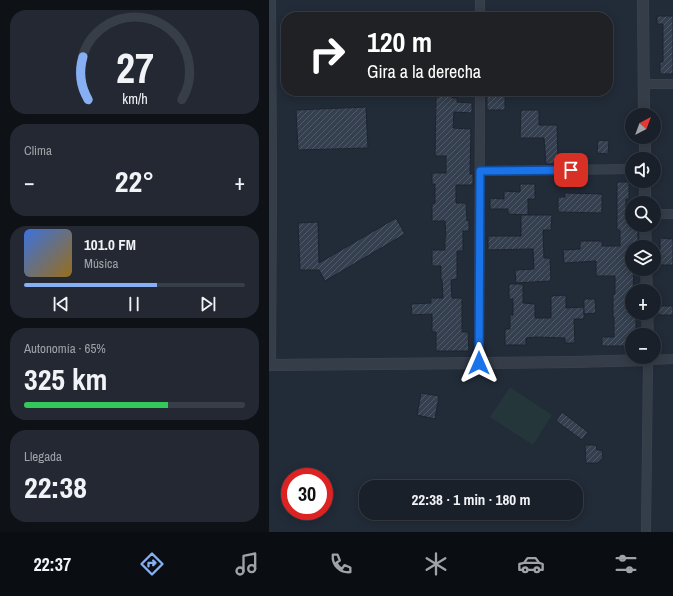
<!DOCTYPE html>
<html lang="es">
<meta charset="utf-8">
<style>
:root{--surface:#1a202a;--page:#232832;--text:#f1f3f6;--muted:#9fa3a8;--line:#383e47;--accent:#86b0f3}
body{margin:0;font-family:"Archivo Narrow",sans-serif;background:var(--page);color:var(--text);height:100vh;display:flex;flex-direction:column;font-size:15px;white-space:nowrap}
*{box-sizing:border-box;margin:0}
p{font-size:13px;color:var(--muted)}
.icon{flex:none;width:22px;height:22px;fill:none;stroke:currentColor;stroke-width:2;stroke-linecap:round;stroke-linejoin:round}
.map{position:relative;flex:1;overflow:hidden}
.side{display:flex;flex-direction:column;gap:10px;padding:10px;background:#0e1217;width:269px}
.side>*{flex:none}
.hud{position:absolute;left:12px;top:12px;width:332px;height:84px;border-radius:16px;box-shadow:0 2px 10px #0003,0 0 0 1px var(--line);background:#202124;color:#fff;overflow:hidden}
.needle{width:26px;rotate:41deg}
.buttons{position:absolute;left:356px;top:108px;display:grid;gap:8px}
.buttons a{display:grid;place-items:center;width:36px;height:36px;border-radius:50%;background:var(--surface);box-shadow:0 2px 10px #0003,0 0 0 1px var(--line);font-size:20px}
.speed{position:absolute;left:12px;top:468px;display:flex;gap:8px;font-size:20px;font-weight:700;text-align:center}
.speed>*{display:grid;place-content:center;width:52px;height:52px;border-radius:50%;background:var(--surface);box-shadow:0 2px 10px #0003,0 0 0 1px var(--line);line-height:1}
.speed .limit{border:6px solid #d22;background:#fff;color:#111}
.pin{position:absolute;display:grid;place-items:center;width:34px;height:34px;color:#fff;margin:-17px;border-radius:8px;box-shadow:0 2px 6px #0006}
.me{position:absolute;width:44px;margin:-22px;rotate:0deg;stroke-linejoin:round;filter:drop-shadow(0 0 3px #0008)}
.turn{display:flex;align-items:center;gap:14px;height:84px;padding:0 20px;font-size:18px}
.turn .icon{width:52px;height:52px;stroke-width:2.5}
.turn b{display:block;font-size:28px;line-height:34px}
.big{font-size:30px;font-weight:700;line-height:1.1}
.side .widget{flex:1;display:flex;flex-direction:column;justify-content:center;gap:6px;min-width:0;padding:0 14px;border-radius:16px;background:var(--page)}
.side .dial{align-items:center;gap:0}
.dial svg{height:104px;overflow:visible;fill:none;stroke:var(--line);stroke-width:7;stroke-linecap:round;text-anchor:middle}
.dial text{fill:var(--text);stroke:none}
.song{display:flex;align-items:center;gap:12px}
.cover{width:48px;height:48px;border-radius:6px;background:linear-gradient(135deg,hsl(220 70% 55%),hsl(40 70% 35%))}
.played{height:4px;border-radius:2px;background:linear-gradient(90deg,var(--accent) 60%,var(--line) 60%)}
.keys{display:flex;justify-content:space-around;direction:ltr}
.heat{display:flex;justify-content:space-between;align-items:center;font-size:22px;direction:ltr}
.charge{height:6px;border-radius:3px;background:linear-gradient(90deg,#34c759 65%,var(--line) 0)}
.trip{position:absolute;left:90px;top:480px;width:224px;height:40px;border-radius:16px;background:var(--surface);box-shadow:0 2px 10px #0003,0 0 0 1px var(--line);font-weight:700;line-height:40px;text-align:center}
.dock{display:flex;height:64px;justify-content:space-around;align-items:center;background:#0a0d11;color:var(--muted)}
.dock .icon{width:28px;height:28px}
.dock .selected{color:var(--accent)}
.dock b{font-size:18px;color:var(--text)}
main{display:flex;flex:1;min-height:0}
.map>svg:first-child{display:block}
</style>
<main>
<section class="side">
<div class="widget dial"><svg viewBox="0 0 100 80">
<path d="M14 69A42 42 0 1 1 86 69"/>
<path d="M14 69A42 42 0 0 1 10 36" stroke="#86b0f3"/>
<text x="50" y="56" font-size="32" font-weight="700">27</text>
<text x="50" y="72" font-size="11">km/h</text>
</svg></div>
<div class="widget"><p>Clima</p>
<div class="heat"><a>−</a><b class="big">22°</b><a>+</a></div>
</div>
<div class="widget">
<div class="song"><i class="cover"></i><div><b>101.0 FM</b><p>Música</p></div></div>
<div class="played"></div>
<div class="keys"><svg class="icon" aria-label="previous" viewBox="0 0 24 24"><path d="M18 5L8 12l10 7zM5 5v14"/></svg><svg class="icon" aria-label="pause" viewBox="0 0 24 24"><path d="M8 5v14M16 5v14"/></svg><svg class="icon" aria-label="next" viewBox="0 0 24 24"><path d="M6 5l10 7-10 7zM19 5v14"/></svg></div>
</div>
<div class="widget"><p>Autonomía · 65%</p><b class="big">325 km</b><div class="charge"></div></div>
<div class="widget"><p>Llegada</p><b class="big">22:38</b></div>
</section>
<div class="map">
<svg width="404" height="532" viewBox="0 0 404 532">
<defs>
<pattern id="building-hatch" width="6" height="6" patternUnits="userSpaceOnUse"><rect width="6" height="6" fill="#343f4f"/><path d="M-1 1l2-2M0 6l6-6M5 7l2-2" fill="none" stroke="#4f5967"/></pattern>
</defs>
<rect width="100%" height="100%" fill="#222b38"/>
<path fill="#243639" d="M241,387L283,415L264,445L221,417Z"/>
<g fill="url(#building-hatch)" stroke="#1c242f">
<path d="M388,16H404V74H391V62H394V24H388Z"/>
<path d="M170,91H183V98H188V102L203,103V113L185,112L184,128L202,129L201,174H204V185H187V203H197L198,221L200,220V231H194V251H188V279L182,280L183,298H193V332H199L200,351H167V332H163V314L143,315L142,304L162,303V298H174L173,280H172V266H163V250H176V237H177L176,221H163V204L166,203V184H163V173H177V156H166L167,97H170Z"/>
<rect x="218" y="91" width="18" height="19"/>
<path d="M97,107L99,148L29,150L27,110Z"/>
<path d="M252,110H270V125H288L289,164H277L275,138H251Z"/>
<path d="M329,140L340,141L339,154L328,153Z"/>
<path d="M348,182H360V199H357V216H363V225H369V247H363V269H365L364,291H363V313H367V335H363V346H333V337H345V317H344V294H346V276H327V261L295,263L294,250L311,249V241H333V246H351V230H348Z"/>
<path d="M251,184H266V199H259V215L239,214V209H221V198L235,199V191L251,192Z"/>
<path d="M296,193L333,194V213L289,212V197H296Z"/>
<path d="M252,215H283L282,230H274L275,258H281L282,281L247,283L246,270L265,269L264,249L219,250V236H252Z"/>
<path d="M127,218L136,234L56,281L50,270H31L29,223L49,222L50,263Z"/>
<path d="M391,238L404,239V265H390V250H391Z"/>
<path d="M240,284H254V303L266,304V318H282V296L297,295V308L315,307V319H305L306,343H296V338L267,337L257,338V345H236V329H241V315H244V299H240Z"/>
<path d="M315,299H326L327,313L315,314Z"/>
<rect x="389" y="306" width="15" height="9"/>
<path d="M152,393L170,396L166,419L148,415Z"/>
<path d="M293,412L319,432L313,440L287,421Z"/>
<path d="M316,445H327L328,450H333L334,458L329,463H317Z"/>
</g>
<g fill="none" stroke-linecap="round" stroke-linejoin="round">
<defs>
<g id="minor">
<path d="M211,0V17"/>
<path d="M375,84H404"/>
<path d="M211,171L363,169"/>
<path d="M385,214H404"/>
<path d="M210,363L211,91"/>
<path d="M2,365L3,185L2,0"/>
<path d="M377,532L379,360L404,359"/>
</g>
<g id="tertiary">
<path d="M374,0L375,115"/>
<path d="M376,137V159"/>
<path d="M376,181V203"/>
<path d="M376,225L377,247"/>
<path d="M377,269L378,291"/>
<path d="M378,313L379,335"/>
<path d="M0,365L305,362L379,360V357"/>
</g>
</defs>
<use href="#minor" stroke="#3e4652" stroke-width="10"/>
<use href="#tertiary" stroke="#3e4652" stroke-width="12"/>
<use href="#minor" stroke="#353d48" stroke-width="9"/>
<use href="#tertiary" stroke="#353d48" stroke-width="11"/>
</g>
<g fill="none" stroke-linecap="round" stroke-linejoin="round">
<defs>
<path id="route" d="M210,363L211,171L302,170"/>
</defs>
<use href="#route" stroke="#114b97" stroke-width="10"/>
<use href="#route" stroke="#1a73e8" stroke-width="7"/>
</g>
</svg>
<div class="buttons">
<a><svg class="needle" viewBox="-14 -14 28 28"><path d="M0-13l5 13h-10z" fill="#e53935"/><path d="M0 13l5-13h-10z" fill="#9fa3a8"/></svg></a>
<a><svg class="icon" aria-label="sound" viewBox="0 0 24 24"><path d="M4 9h4l5-4v14l-5-4H4zM17 9q2 3 0 6"/></svg></a>
<a><svg class="icon" aria-label="search" viewBox="0 0 24 24"><circle cx="10" cy="10" r="6"/><path d="M15 15l6 6"/></svg></a>
<a><svg class="icon" aria-label="layers" viewBox="0 0 24 24"><path d="M12 4l9 5-9 5-9-5zM3 14l9 5 9-5"/></svg></a>
<a>+</a>
<a>−</a>
</div>
<div class="speed"><div class="limit">30</div></div>
<div class="pin" style="left:302px;top:170px;background:#d93025"><svg class="icon" aria-label="arrive" viewBox="0 0 24 24"><path d="M6 21V4h12l-3 4 3 4H6"/></svg></div>
<svg class="me" style="left:210px;top:363px" viewBox="-20 -20 40 40"><path d="M0-17L14 15 0 8-14 15z" fill="#1a73e8" stroke="#fff" stroke-width="4"/></svg>
<div class="trip">22:38 · 1 min · 180 m</div>
<div class="hud">
<div class="turn"><svg class="icon" aria-label="right" viewBox="0 0 24 24"><path d="M7 20v-9h11M14 6l5 5-5 5"/></svg><div><b>120 m</b>Gira a la derecha</div></div>
</div>
</div>
</main>
<nav class="dock">
<b>22:37</b>
<svg class="icon selected" aria-label="directions" viewBox="0 0 24 24"><path d="M12 3l9 9-9 9-9-9zM9 14v-3h6M13 9l2 2-2 2"/></svg>
<svg class="icon" aria-label="music" viewBox="0 0 24 24"><path d="M9 18V5l10-2v13"/><circle cx="6" cy="18" r="3"/><circle cx="16" cy="16" r="3"/></svg>
<svg class="icon" aria-label="phone" viewBox="0 0 24 24"><path d="M5 4h4l2 5-3 2q2 4 5 5l2-3 5 2v4C11 20 4 13 5 4z"/></svg>
<svg class="icon" aria-label="climate" viewBox="0 0 24 24"><path d="M12 3v18M4 7l16 10M4 17L20 7"/></svg>
<svg class="icon" aria-label="car" viewBox="0 0 24 24"><path d="M5 17H2v-5l4-1 3-4h7l3 4 3 1v5h-3M9 17h6M6 11h13"/><circle cx="7" cy="17" r="2"/><circle cx="17" cy="17" r="2"/></svg>
<svg class="icon" aria-label="filters" viewBox="0 0 24 24"><path d="M4 7h16M4 17h16"/><circle cx="9" cy="7" r="2"/><circle cx="15" cy="17" r="2"/></svg>
</nav>
